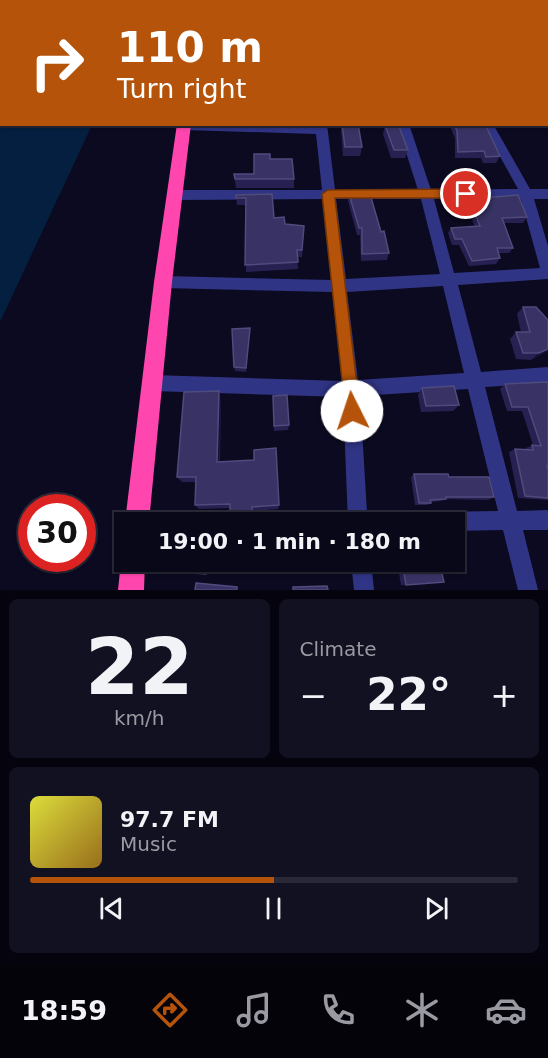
<!DOCTYPE html>
<meta charset="utf-8">
<style>
:root{--surface:#090819;--page:#121122;--text:#f1f3f6;--muted:#999aa2;--line:#292938;--accent:#b45309}
body{margin:0;font-family:"DejaVu Sans",sans-serif;background:var(--page);color:var(--text);height:100vh;display:flex;flex-direction:column;font-size:22px;white-space:nowrap}
*{box-sizing:border-box;margin:0}
p{font-size:20px;color:var(--muted)}
.icon{flex:none;width:33px;height:33px;fill:none;stroke:currentColor;stroke-width:2;stroke-linecap:round;stroke-linejoin:round}
.map{position:relative;height:590px;overflow:hidden}
.drawer{display:flex;flex-direction:column;gap:9px;padding:9px;background:#05040e;flex:1}
.drawer>*{flex:none}
.top-card{position:absolute;left:0px;top:0px;width:549px;height:126px;box-shadow:0 2px 4px #0004,0 0 0 2px var(--line);background:#b45309;color:#fff;overflow:hidden}
.speed{position:absolute;left:18px;top:494px;display:flex;gap:12px;font-size:30px;font-weight:700;text-align:center}
.speed>*{display:grid;place-content:center;width:78px;height:78px;border-radius:50%;background:var(--surface);box-shadow:0 2px 4px #0004,0 0 0 2px var(--line);line-height:1}
.speed .limit{border:9px solid #d22;background:#fff;color:#111}
.pin{position:absolute;display:grid;place-items:center;width:51px;height:51px;color:#fff;margin:-26px;border:3px solid #fff;border-radius:50%;box-shadow:0 2px 6px #0007}
.me{position:absolute;width:66px;margin:-33px;rotate:356deg;stroke-linejoin:round;filter:drop-shadow(0 0 4px #0008)}
.turn{display:flex;align-items:center;gap:21px;height:126px;padding:0 18px;font-size:27px}
.turn .icon{width:78px;height:78px;stroke-width:2.5}
.turn b{display:block;font-size:42px;line-height:51px}
.big{font-size:45px;font-weight:600;line-height:1.1}
.drawer .card{flex:1;display:flex;flex-direction:column;justify-content:center;gap:9px;min-width:0;padding:0 21px;border-radius:9px;background:var(--page)}
.drawer .dial{align-items:center;gap:0}
.dial b{font-size:78px;line-height:1}
.song{display:flex;align-items:center;gap:18px}
.cover{width:72px;height:72px;border-radius:9px;background:linear-gradient(135deg,hsl(60 70% 55%),hsl(40 70% 35%))}
.played{height:6px;border-radius:3px;background:linear-gradient(90deg,var(--accent) 50%,var(--line) 50%)}
.keys{display:flex;justify-content:space-around;direction:ltr}
.heat{display:flex;justify-content:space-between;align-items:center;font-size:33px;direction:ltr}
.drawer .tiles{flex:1;display:grid;gap:9px;grid-template-columns:1fr 1fr}
.card:last-child{grid-column:span 2}
.trip{position:absolute;left:114px;top:512px;width:351px;height:60px;border-radius:0px;background:var(--surface);box-shadow:0 2px 4px #0004,0 0 0 2px var(--line);font-weight:600;line-height:60px;text-align:center}
.menu{display:flex;height:96px;justify-content:space-around;align-items:center;background:#04030a;color:var(--muted)}
.menu .icon{width:42px;height:42px}
.menu .current{color:var(--accent)}
.menu b{font-size:27px;color:var(--text)}
.map>svg:first-child{display:block}
</style>
<div class="map">
<svg width="548" height="590" viewBox="0 0 548 590">
<rect width="100%" height="100%" fill="#0c0a21"/>
<path fill="#041f40" d="M0,0H150L2,2V124L92,125L0,322Z"/>
<g fill="none" stroke-linecap="round" stroke-linejoin="round">
<g fill="#303485" fill-rule="evenodd">
<path d="M472,0H482L483,2H474Z"/>
<path d="M491,0H505L490,2Z"/>
<path d="M179,124H327L335,190H418L397,124H409L431,190L518,189L482,124H493L530,189H548V199H534L548,246V279L458,285L481,372L548,367V383L485,387L517,511L548,510V530H523L538,590H518L503,530L454,531V522H348L343,397L152,391L146,389L144,383L146,377L152,375L342,381L333,292L163,288L158,286L156,282L158,278L163,276L331,280L323,199L174,200L168,195L174,190H322L316,134L184,130L180,129ZM336,199H421L440,274L346,279ZM434,199H521L540,268L454,273ZM443,286L464,373L358,380L347,292ZM468,389L498,511L367,513L360,396Z"/>
<path d="M351,561H371L374,590H354Z"/>
</g>
<g fill="#ff45ae" fill-rule="evenodd">
<path d="M201,0H211L200,2Z"/>
<path d="M177,124H191L172,282L149,522H125L154,282Z"/>
<path d="M124,552V561H145L144,590H118L121,561Z"/>
</g>
</g>
<g fill="#262151">
<path d="M342,124H358L362,147L360,156H343L341,131Z"/>
<path d="M449,124H485L500,156L496,163H483L481,158H455V138Z"/>
<path d="M385,125L408,150L405,158H391L383,134Z"/>
<path d="M270,159L294,179V188H236L234,174H254Z"/>
<path d="M272,194L274,218L285,224L304,226L302,257H297L298,269L246,272V205H237L236,195Z"/>
<path d="M349,194L381,232L389,253L387,260L361,261L360,235H357L348,201Z"/>
<path d="M469,199L527,217L523,223H504L513,248L509,253H499L500,258L496,264L469,266L459,245H452L448,233L451,228L475,227L466,205Z"/>
<path d="M523,307L548,351L531,360L516,359L510,339L516,332H521L517,314Z"/>
<path d="M250,328L246,372L235,371L234,367Z"/>
<path d="M548,382V500L518,498L509,452L515,449L526,450V448L533,445L522,411H507L500,389L505,384Z"/>
<path d="M422,388L459,405L453,411L421,412L418,395Z"/>
<path d="M273,396L289,425L288,430L274,431Z"/>
<path d="M221,400L220,462L279,505L278,509L253,511V516L232,517L230,513V508L199,509L195,505L196,482H182L177,477Z"/>
<path d="M414,474L449,477L494,497L488,500L445,499L441,501L431,502V503L427,505H415L411,477Z"/>
<path d="M397,561H439L406,585H401Z"/>
</g>
<g fill="#141036">
<path d="M548,349V351L531,360L539,353Z"/>
<path d="M219,391L221,400L219,468L217,462Z"/>
<path d="M208,561H209L207,574H206Z"/>
</g>
<g fill="#383364" stroke="#4f4b7c" stroke-width="1.5">
<path d="M530,0H548V10V2H532Z"/>
<path d="M342,124H358L362,147H345Z"/>
<path d="M398,124L408,150H394L385,125Z"/>
<path d="M454,124H485L500,156L486,157L484,151L458,152L457,131Z"/>
<path d="M254,154H270V159H292L294,179H235L234,174H254Z"/>
<path d="M272,194L274,218L284,217L285,224L304,226L302,250H297L298,262L245,265L246,198H236V195Z"/>
<path d="M349,194H370L381,232L384,231L389,253L362,254V228H359Z"/>
<path d="M518,195L527,217L502,218L513,248H497L500,258L472,261L462,239H455L451,228L480,226L469,199Z"/>
<path d="M523,307H536L548,320V349L539,353H523L516,332H530Z"/>
<path d="M250,328L246,368L234,367L232,329Z"/>
<path d="M548,382V466H547L548,470V498L525,496L515,449L533,450L532,445L541,446L528,407H512L505,384Z"/>
<path d="M454,386L459,405L426,406L422,388Z"/>
<path d="M219,391L217,462L254,460V450L276,448L279,505L252,507V512L230,513V504L195,505L196,477H177L184,392Z"/>
<path d="M287,395L289,425L274,426L273,396Z"/>
<path d="M414,474H448L449,477H489L494,497H446V499L430,500L431,503H419Z"/>
<path d="M194,561H208L206,574L193,573Z"/>
<path d="M402,561H439L444,582L406,585Z"/>
<path d="M196,583L237,587V590H195Z"/>
<path d="M327,586L328,590H293V587Z"/>
</g>
<path fill="#b45309" stroke="#753606" stroke-width="1.5" d="M466,189L472,194L466,198H335L360,411L357,417L352,419L346,417L322,194L328,190Z"/>
</svg>
<div class="speed"><div class="limit">30</div></div>
<div class="pin" style="left:466px;top:194px;background:#d93025"><svg class="icon" aria-label="arrive" viewBox="0 0 24 24"><path d="M6 21V4h12l-3 4 3 4H6"/></svg></div>
<svg class="me" style="left:352px;top:411px" viewBox="-20 -20 40 40"><circle r="19" fill="#fff"/><path d="M0-13L10 11 0 6-10 11z" fill="#b45309"/></svg>
<div class="trip">19:00 · 1 min · 180 m</div>
<div class="top-card">
<div class="turn"><svg class="icon" aria-label="right" viewBox="0 0 24 24"><path d="M7 20v-9h11M14 6l5 5-5 5"/></svg><div><b>110 m</b>Turn right</div></div>
</div>
</div>
<section class="drawer">
<div class="tiles">
<div class="card dial"><b>22</b><p>km/h</p></div>
<div class="card"><p>Climate</p>
<div class="heat"><a>−</a><b class="big">22°</b><a>+</a></div>
</div>
<div class="card">
<div class="song"><i class="cover"></i><div><b>97.7 FM</b><p>Music</p></div></div>
<div class="played"></div>
<div class="keys"><svg class="icon" aria-label="previous" viewBox="0 0 24 24"><path d="M18 5L8 12l10 7zM5 5v14"/></svg><svg class="icon" aria-label="pause" viewBox="0 0 24 24"><path d="M8 5v14M16 5v14"/></svg><svg class="icon" aria-label="next" viewBox="0 0 24 24"><path d="M6 5l10 7-10 7zM19 5v14"/></svg></div>
</div>
</div>
</section>
<nav class="menu">
<b>18:59</b>
<svg class="icon current" aria-label="directions" viewBox="0 0 24 24"><path d="M12 3l9 9-9 9-9-9zM9 14v-3h6M13 9l2 2-2 2"/></svg>
<svg class="icon" aria-label="music" viewBox="0 0 24 24"><path d="M9 18V5l10-2v13"/><circle cx="6" cy="18" r="3"/><circle cx="16" cy="16" r="3"/></svg>
<svg class="icon" aria-label="phone" viewBox="0 0 24 24"><path d="M5 4h4l2 5-3 2q2 4 5 5l2-3 5 2v4C11 20 4 13 5 4z"/></svg>
<svg class="icon" aria-label="climate" viewBox="0 0 24 24"><path d="M12 3v18M4 7l16 10M4 17L20 7"/></svg>
<svg class="icon" aria-label="car" viewBox="0 0 24 24"><path d="M5 17H2v-5l4-1 3-4h7l3 4 3 1v5h-3M9 17h6M6 11h13"/><circle cx="7" cy="17" r="2"/><circle cx="17" cy="17" r="2"/></svg>
</nav>
